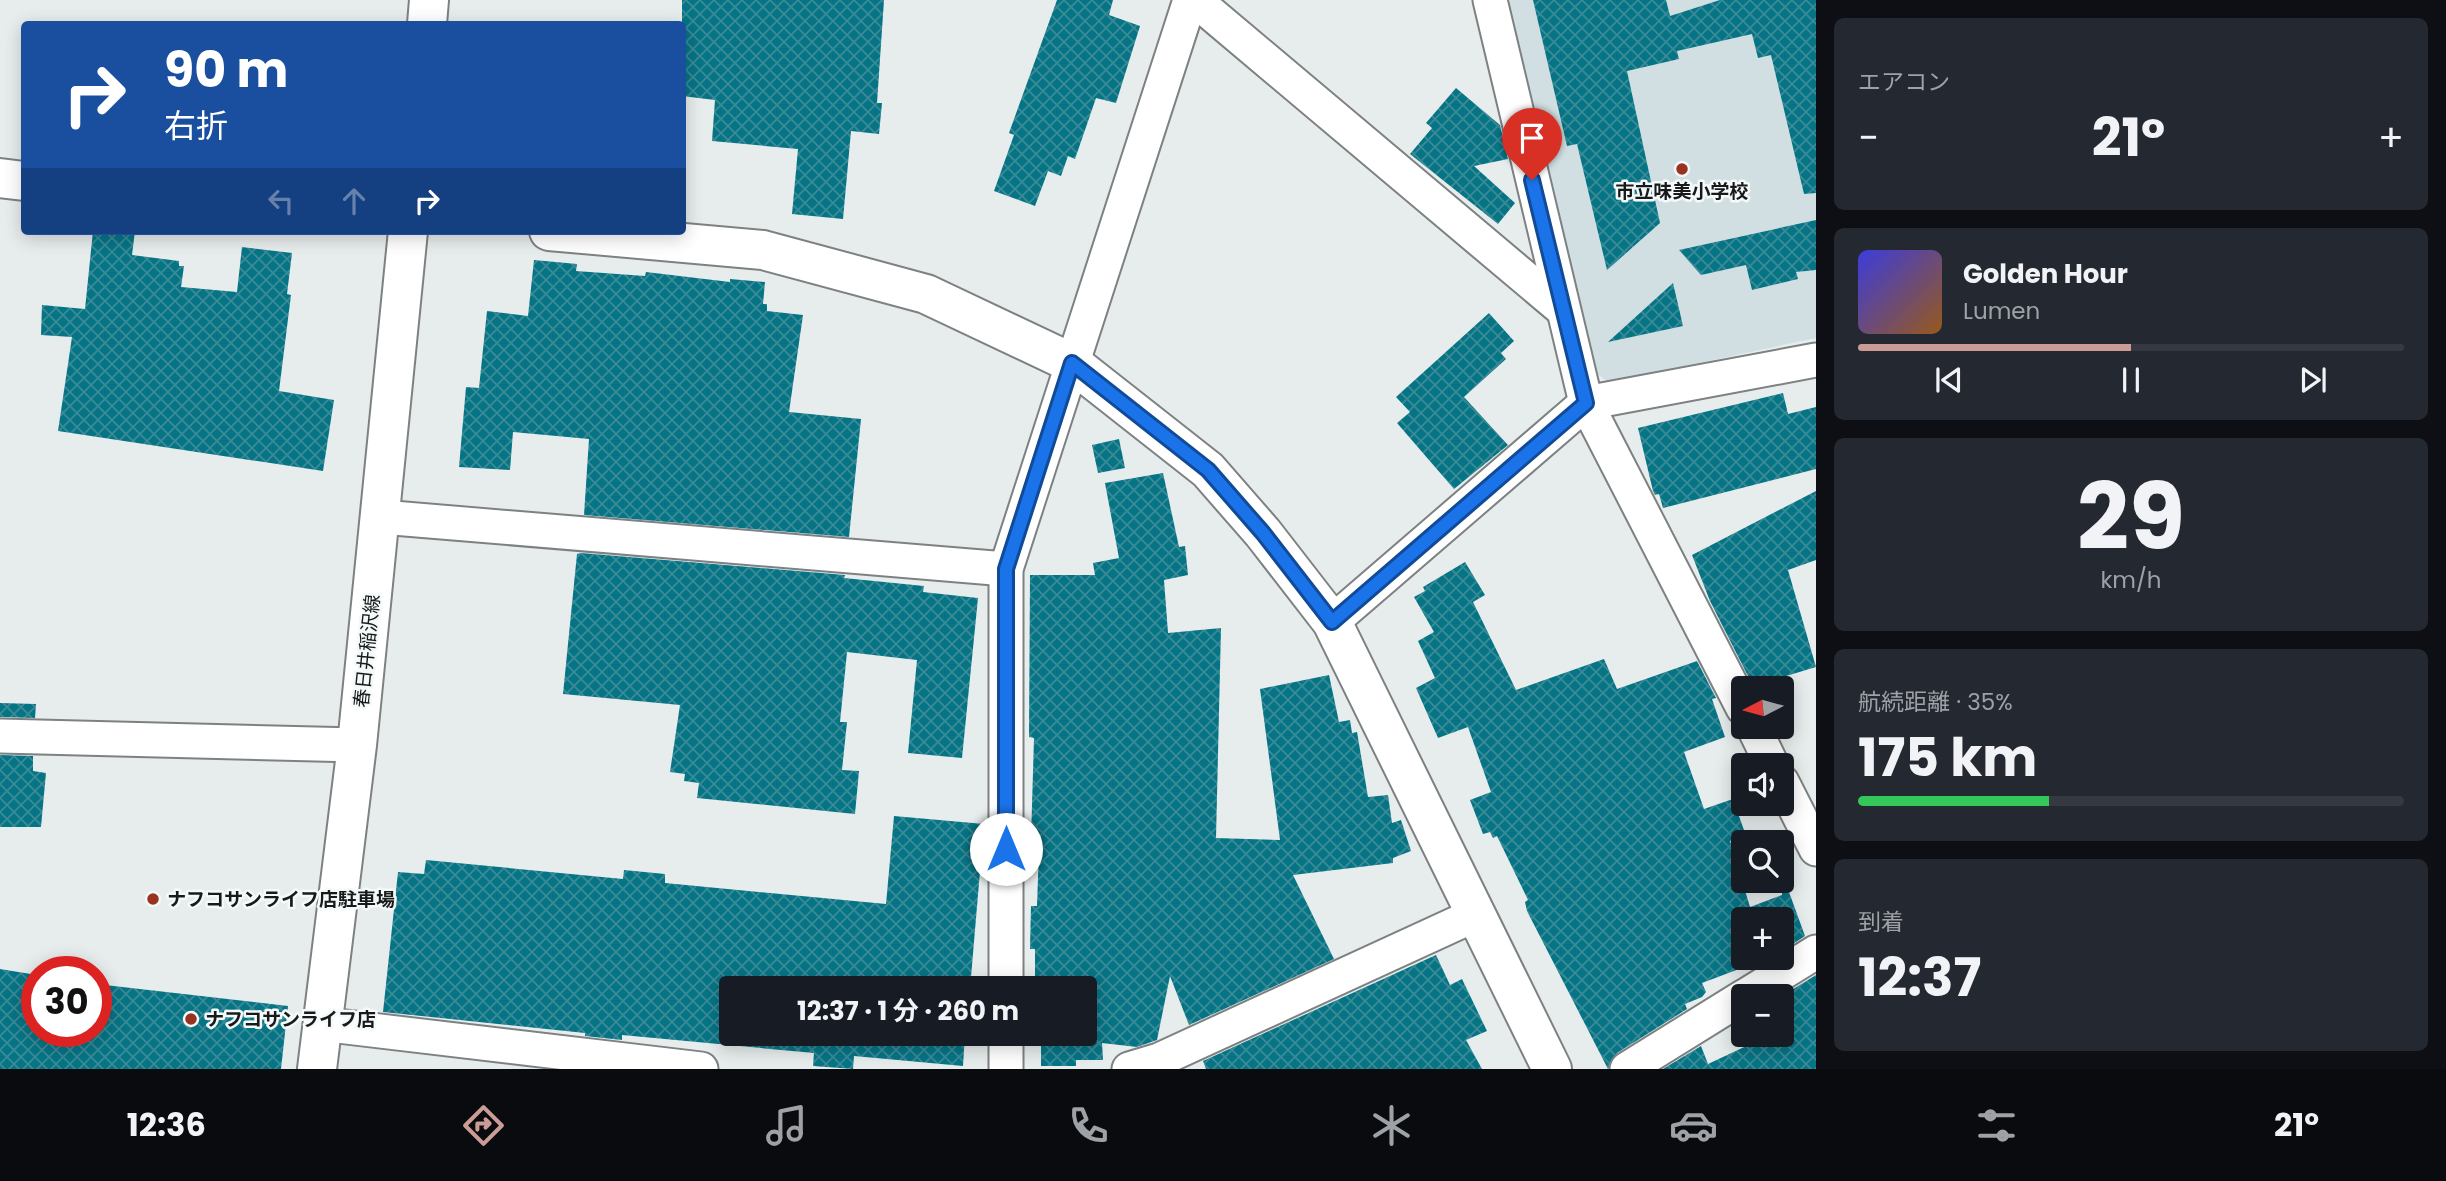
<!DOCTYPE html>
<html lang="ja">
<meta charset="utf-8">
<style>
:root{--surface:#171b24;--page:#242831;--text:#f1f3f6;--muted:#9ea1a6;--line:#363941;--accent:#ca9c95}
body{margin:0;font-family:Poppins,"Noto Sans JP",sans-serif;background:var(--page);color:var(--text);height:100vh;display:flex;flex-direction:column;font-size:26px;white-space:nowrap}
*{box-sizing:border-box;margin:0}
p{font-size:23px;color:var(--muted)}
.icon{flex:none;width:38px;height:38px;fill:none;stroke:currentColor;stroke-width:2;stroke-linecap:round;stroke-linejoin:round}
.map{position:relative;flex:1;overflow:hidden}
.details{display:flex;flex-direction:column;gap:18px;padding:18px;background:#0d0f14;width:630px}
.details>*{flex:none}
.banner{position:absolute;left:21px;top:21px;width:665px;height:214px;border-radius:7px;box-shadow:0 4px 18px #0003;background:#1a4fa0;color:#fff;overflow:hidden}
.needle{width:46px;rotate:264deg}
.fabs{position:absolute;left:1731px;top:676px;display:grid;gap:14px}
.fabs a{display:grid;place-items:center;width:63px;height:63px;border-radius:7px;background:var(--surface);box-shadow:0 4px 18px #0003;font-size:35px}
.speed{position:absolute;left:21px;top:956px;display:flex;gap:14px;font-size:35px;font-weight:700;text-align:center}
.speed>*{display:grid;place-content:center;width:91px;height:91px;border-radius:50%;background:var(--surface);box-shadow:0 4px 18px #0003;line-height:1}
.speed .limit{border:10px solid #d22;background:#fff;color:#111}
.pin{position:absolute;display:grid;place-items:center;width:60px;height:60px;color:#fff;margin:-72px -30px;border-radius:50% 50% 50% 0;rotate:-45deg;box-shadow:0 0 7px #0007}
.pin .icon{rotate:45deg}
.me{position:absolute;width:77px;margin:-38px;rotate:0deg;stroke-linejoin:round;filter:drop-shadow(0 0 5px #0008)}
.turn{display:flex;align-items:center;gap:24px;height:147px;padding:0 28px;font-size:32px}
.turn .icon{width:91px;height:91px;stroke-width:2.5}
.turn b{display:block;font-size:49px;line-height:60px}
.lanes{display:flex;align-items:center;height:66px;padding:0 28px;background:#0003;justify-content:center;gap:35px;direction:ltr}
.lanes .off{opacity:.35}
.big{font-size:52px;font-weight:700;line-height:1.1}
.details .widget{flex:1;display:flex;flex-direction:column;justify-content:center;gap:10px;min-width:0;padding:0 24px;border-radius:10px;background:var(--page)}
.details .dial{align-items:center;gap:0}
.dial b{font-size:91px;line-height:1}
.song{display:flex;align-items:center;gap:21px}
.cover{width:84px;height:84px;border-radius:10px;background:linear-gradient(135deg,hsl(240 70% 55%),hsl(30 70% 35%))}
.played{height:7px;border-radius:4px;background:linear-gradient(90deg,var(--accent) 50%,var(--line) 50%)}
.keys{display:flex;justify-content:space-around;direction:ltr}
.heat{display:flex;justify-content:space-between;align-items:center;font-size:38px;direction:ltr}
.charge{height:10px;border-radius:5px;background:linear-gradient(90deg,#34c759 35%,var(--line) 0)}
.trip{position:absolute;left:719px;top:976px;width:378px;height:70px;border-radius:7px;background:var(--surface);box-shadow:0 4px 18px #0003;font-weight:700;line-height:70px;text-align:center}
.tabs{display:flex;height:112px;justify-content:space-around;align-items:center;background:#090b0e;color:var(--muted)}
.tabs .icon{width:49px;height:49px}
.tabs .current{color:var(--accent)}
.tabs b{font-size:32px;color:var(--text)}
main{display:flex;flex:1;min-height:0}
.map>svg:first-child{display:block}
</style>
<main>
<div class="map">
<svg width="1816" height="1069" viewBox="0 0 1816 1069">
<defs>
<pattern id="building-cross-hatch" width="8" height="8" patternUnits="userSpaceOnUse" patternTransform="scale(1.75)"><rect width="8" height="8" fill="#057586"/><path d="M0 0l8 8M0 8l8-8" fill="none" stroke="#3b8a96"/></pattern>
</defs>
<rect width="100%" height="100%" fill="#e7eced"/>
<path fill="#d1dfe2" d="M1508,0H1816V338L1609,382L1594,372Z"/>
<g fill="url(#building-cross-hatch)">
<path d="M682,0H884L877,103H882L879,134L851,131L843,219L792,214L798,149L712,141L715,100L682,96Z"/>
<path d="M1057,0H1113L1109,15L1140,26L1116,103L1096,98L1075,159L1068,156L1061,176L1048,171L1035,206L994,191L1014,135L1009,133Z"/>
<path d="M1533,0H1666L1670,16L1720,0H1816V193L1804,194L1771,55L1758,58L1752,34L1677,51L1679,59L1627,71L1660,223L1607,270L1577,144L1567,146Z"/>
<path d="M1456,88L1500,125L1508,159L1474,166L1515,203L1498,224L1410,154L1432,128L1426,123Z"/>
<path d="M1816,220V270L1796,272L1798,279L1752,290L1746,265L1701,275L1679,250Z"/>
<path d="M93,231H135L132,255L179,261V266H184L181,287L237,292L242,247L292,253L287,294L291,295L279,391L334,400L323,471L58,431L72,337L41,335L42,305L85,309Z"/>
<path d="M534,260L577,264L576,271L645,276L646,272L730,282V279L765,282L763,304H767V311L803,315L789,412L861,419L849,537L584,515L589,439L513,432L510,470L459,467L466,387L479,388L487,311L528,316Z"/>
<path d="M1673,283L1683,326L1608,342Z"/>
<path d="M1489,313L1514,341L1501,353L1506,359L1464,397L1508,445L1454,489L1397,423L1410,412L1396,397Z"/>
<path d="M1783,393L1788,414L1816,407V469L1663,508L1659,494L1655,495L1653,491L1638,428Z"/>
<path d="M1119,439L1125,468L1098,473L1092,445Z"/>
<path d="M1163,473L1179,547L1185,546L1188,575L1164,580L1168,633L1221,628L1216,838L1280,840L1260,689L1329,675L1339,722L1350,720L1352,733L1357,732L1368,797L1388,795L1392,823L1401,820L1411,851L1393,858V863L1293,875L1334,959L1189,1025L1170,976L1157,1040L1137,1047L1102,1043L1103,1060H1076V1066H1041V1034H1085V989H1041V978H1035V949H1030L1031,906H1037L1039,848H1036V839H1031L1034,738L1029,737L1030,575H1095L1093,563L1119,558L1105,483Z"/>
<path d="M1816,491V560L1788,570L1816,667L1753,686L1710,601L1692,555Z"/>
<path d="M581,553L845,575L844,578L924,586L923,592L978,598L962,758L908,753L917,660L847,652L840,722H847L842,770L859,771L855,814L697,798L699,783L684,781L685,774L670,772L680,705L563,694L577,554Z"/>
<path d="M1465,562L1485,595L1473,602L1516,690L1604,659L1617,689L1697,661L1716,698L1712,699L1725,737L1684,752L1704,809L1733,799L1745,833L1730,841L1750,907L1782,895V881H1785L1805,936L1782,951V919H1743V957H1771L1702,983L1706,992L1702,997L1685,1004L1687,1009L1617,1053L1608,1069L1527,911L1525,902L1528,900L1497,836L1493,838L1490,832L1483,834L1470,800L1491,792L1468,727L1438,738L1416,688L1435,678L1418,641L1434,632L1414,597L1425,591L1423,587Z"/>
<path d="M0,703L36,704L35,718L0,717Z"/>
<path d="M0,755L33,756V771L46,773L41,827H0Z"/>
<path d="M894,816L984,824L970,989H732V1034H965L963,1066L854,1056L853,1069L813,1066L814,1053L622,1035V1040L585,1036V1033L383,1012L398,872L424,874L426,860L623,879L624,870L665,874V883L886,904Z"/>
<path d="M1436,955L1450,985L1462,979L1487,1031L1466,1040L1482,1069H1206L1203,1061Z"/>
<path d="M0,969L37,975V1031H96V984L288,1006L281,1069H0Z"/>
<path d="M1816,975V1069H1663L1701,1046L1708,1064L1772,1034H1782V996Z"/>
</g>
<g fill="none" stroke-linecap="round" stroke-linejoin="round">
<defs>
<g id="minor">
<path d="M1195,0L1562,309"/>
<path d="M1490,0L1586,403L1743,708"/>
<path d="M381,517L1006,569"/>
<path d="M1332,622L1586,403L1816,360"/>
<path d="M1753,726L1772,765"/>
<path d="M0,736L357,745"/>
<path d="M1782,782L1816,849"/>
<path d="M1006,989V569L1190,0"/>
<path d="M1745,996L1816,952"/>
<path d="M321,1024L701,1069"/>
<path d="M1006,1069V1034"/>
<path d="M1129,1069L1159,1060L1477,914"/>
<path d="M1627,1069L1743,997"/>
</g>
<g id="tertiary">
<path d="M0,178L24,181"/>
<path d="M549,231L763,250L926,294L1072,363L1208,470L1263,533L1332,622L1552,1069"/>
</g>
<g id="primary">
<path d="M427,24L429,0"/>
<path d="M317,1069L357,745L408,231"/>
</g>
</defs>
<use href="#minor" stroke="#7d8182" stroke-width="37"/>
<use href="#tertiary" stroke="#7d8182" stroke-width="42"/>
<use href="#primary" stroke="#7d8182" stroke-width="42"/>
<use href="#minor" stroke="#fff" stroke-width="33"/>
<use href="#tertiary" stroke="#fff" stroke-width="38"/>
<use href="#primary" stroke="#fff" stroke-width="38"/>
</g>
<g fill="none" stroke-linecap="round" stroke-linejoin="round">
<defs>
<path id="route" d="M1006,849V569L1072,363L1208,470L1263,533L1332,622L1586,403L1532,180"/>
</defs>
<use href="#route" stroke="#114b97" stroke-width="18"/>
<use href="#route" stroke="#1a73e8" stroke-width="12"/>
</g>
<g fill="#9b321f" stroke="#f4f9fa" stroke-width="2.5">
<circle cx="1682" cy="169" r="7"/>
<circle cx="153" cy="899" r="7"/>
<circle cx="191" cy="1019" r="7"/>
</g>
<g text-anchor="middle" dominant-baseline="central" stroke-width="5" stroke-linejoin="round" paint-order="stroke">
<g font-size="19" font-weight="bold" fill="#181a1a" stroke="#f4f9fa" text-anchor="start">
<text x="1682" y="191" text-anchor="middle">市立味美小学校</text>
<text x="167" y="899">ナフコサンライフ店駐車場</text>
<text x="205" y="1019">ナフコサンライフ店</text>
</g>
<g font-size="19" fill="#181a1a" stroke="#f4f9fa">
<text transform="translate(367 651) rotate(-84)">春日井稲沢線</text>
</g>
</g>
</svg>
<div class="fabs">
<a><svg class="needle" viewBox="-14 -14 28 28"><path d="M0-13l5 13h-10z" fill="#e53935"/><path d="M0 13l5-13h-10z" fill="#9ea1a6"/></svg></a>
<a><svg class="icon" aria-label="sound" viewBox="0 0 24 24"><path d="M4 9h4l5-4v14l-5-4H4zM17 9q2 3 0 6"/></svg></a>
<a><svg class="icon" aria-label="search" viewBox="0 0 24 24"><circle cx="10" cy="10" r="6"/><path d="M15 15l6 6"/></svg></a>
<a>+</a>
<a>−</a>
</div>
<div class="speed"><div class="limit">30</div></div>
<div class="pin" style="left:1532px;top:180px;background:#d93025"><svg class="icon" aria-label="arrive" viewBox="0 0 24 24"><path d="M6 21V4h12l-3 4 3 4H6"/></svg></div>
<svg class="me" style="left:1006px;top:849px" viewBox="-20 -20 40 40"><circle r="19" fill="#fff"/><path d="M0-13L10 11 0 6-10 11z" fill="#1a73e8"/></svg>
<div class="trip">12:37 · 1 分 · 260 m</div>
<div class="banner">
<div class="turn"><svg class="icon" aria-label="right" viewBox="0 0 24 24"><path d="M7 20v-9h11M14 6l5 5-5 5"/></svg><div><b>90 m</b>右折</div></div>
<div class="lanes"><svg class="icon off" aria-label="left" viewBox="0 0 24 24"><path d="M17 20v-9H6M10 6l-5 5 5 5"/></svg><svg class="icon off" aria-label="ahead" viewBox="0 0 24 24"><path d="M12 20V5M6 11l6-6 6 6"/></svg><svg class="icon" aria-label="right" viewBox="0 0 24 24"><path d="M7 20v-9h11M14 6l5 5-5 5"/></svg></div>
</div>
</div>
<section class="details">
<div class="widget"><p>エアコン</p>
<div class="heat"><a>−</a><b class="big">21°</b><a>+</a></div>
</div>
<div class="widget">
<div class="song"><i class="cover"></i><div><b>Golden Hour</b><p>Lumen</p></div></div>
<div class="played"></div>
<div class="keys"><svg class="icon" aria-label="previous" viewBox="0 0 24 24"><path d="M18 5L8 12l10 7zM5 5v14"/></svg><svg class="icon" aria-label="pause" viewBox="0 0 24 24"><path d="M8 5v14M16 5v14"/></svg><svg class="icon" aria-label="next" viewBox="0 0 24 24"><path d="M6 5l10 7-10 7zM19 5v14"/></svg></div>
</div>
<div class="widget dial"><b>29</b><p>km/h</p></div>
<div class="widget"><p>航続距離 · 35%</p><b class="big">175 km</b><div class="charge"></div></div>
<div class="widget"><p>到着</p><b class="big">12:37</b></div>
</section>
</main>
<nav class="tabs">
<b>12:36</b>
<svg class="icon current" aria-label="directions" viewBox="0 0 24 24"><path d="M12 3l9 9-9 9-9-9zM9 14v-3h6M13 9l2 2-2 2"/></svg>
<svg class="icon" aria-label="music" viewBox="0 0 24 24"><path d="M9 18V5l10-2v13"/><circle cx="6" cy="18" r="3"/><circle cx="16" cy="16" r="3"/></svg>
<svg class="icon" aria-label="phone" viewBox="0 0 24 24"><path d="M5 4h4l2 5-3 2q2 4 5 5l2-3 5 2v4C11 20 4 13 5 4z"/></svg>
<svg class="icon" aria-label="climate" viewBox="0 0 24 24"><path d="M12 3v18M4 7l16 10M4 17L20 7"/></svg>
<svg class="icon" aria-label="car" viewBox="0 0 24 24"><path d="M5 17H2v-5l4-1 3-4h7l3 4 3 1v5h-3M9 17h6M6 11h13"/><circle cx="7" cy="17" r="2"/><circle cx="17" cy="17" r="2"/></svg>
<svg class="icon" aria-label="filters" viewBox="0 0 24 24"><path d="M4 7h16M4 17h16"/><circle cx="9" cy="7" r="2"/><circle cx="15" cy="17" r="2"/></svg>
<b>21°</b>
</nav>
